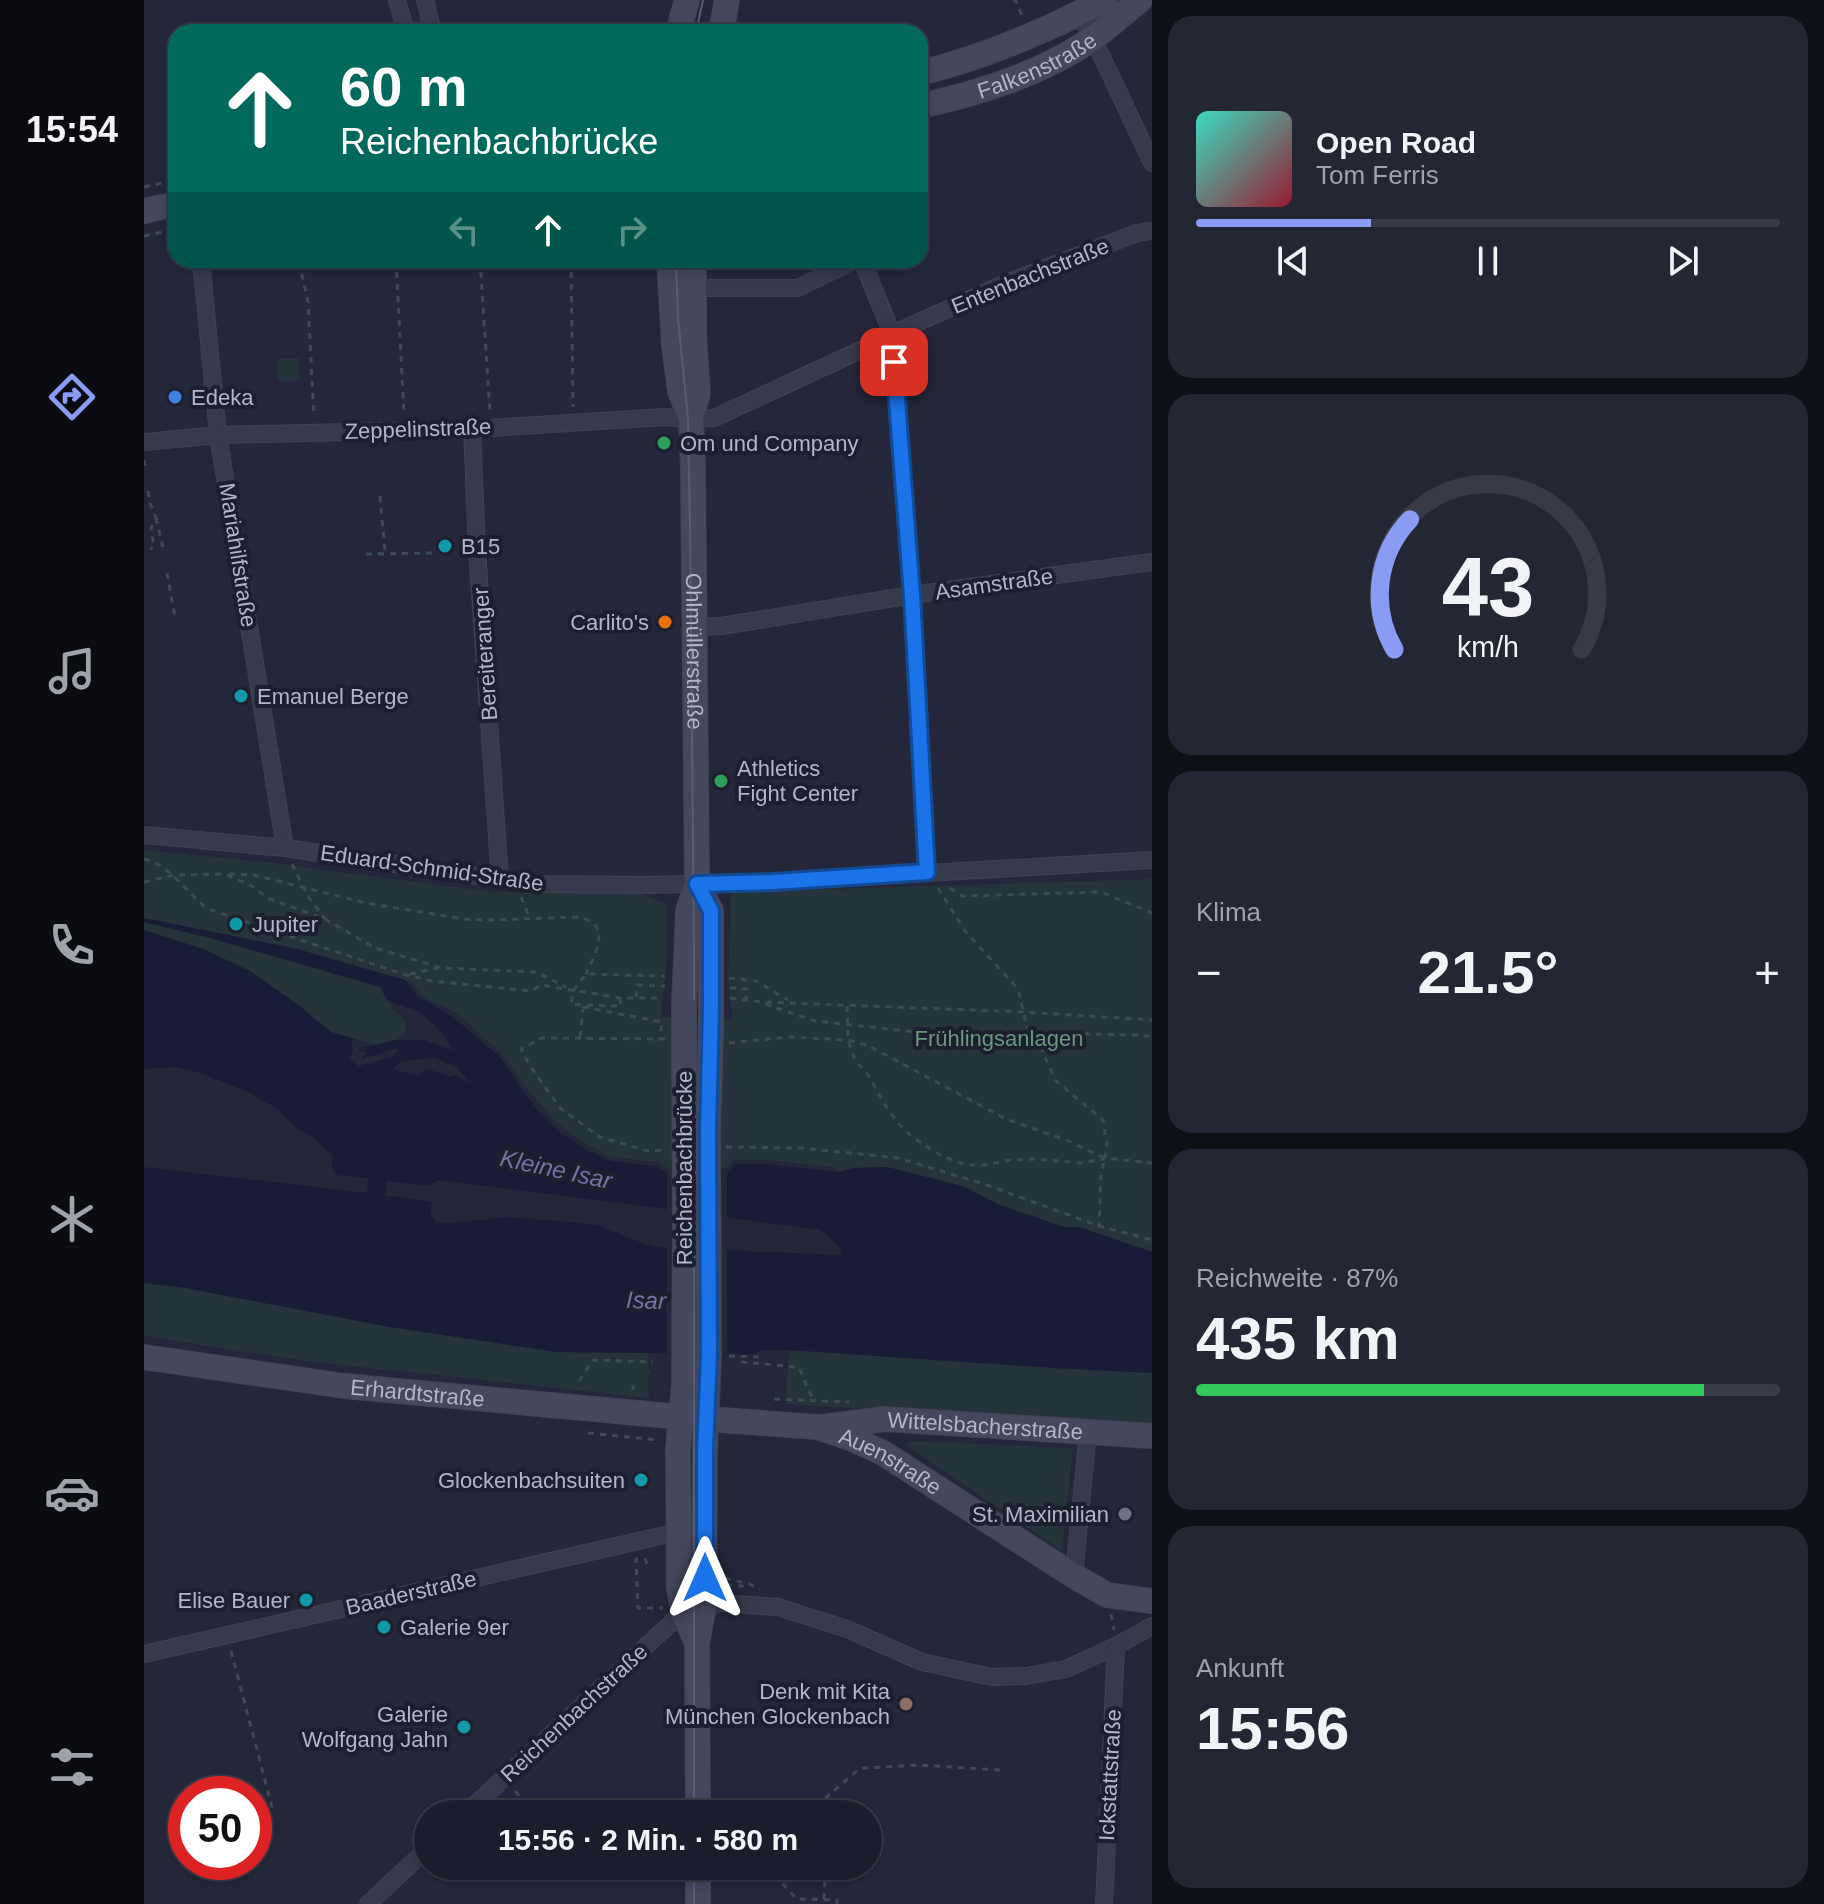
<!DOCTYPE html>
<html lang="de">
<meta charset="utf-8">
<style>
:root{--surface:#1a1d2b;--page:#232633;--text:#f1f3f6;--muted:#9fa2a9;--line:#383b47;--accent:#899bf3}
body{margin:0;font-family:Arial,sans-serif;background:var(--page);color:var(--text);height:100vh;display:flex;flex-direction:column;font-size:30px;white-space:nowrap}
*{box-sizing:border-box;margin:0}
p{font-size:26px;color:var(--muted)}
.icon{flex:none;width:44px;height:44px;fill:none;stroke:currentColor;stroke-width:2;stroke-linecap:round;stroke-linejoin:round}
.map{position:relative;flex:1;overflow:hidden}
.sheet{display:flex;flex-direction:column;gap:16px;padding:16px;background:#0e1018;width:672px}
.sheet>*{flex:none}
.banner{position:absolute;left:24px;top:24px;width:760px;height:244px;border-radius:24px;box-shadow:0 4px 12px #0003,0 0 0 2px var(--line);background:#00695c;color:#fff;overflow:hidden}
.speed{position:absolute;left:24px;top:1776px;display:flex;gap:16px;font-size:40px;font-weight:700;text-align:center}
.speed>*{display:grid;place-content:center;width:104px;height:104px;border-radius:50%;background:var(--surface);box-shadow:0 4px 12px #0003,0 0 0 2px var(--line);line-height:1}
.speed .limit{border:12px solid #d22;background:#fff;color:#111}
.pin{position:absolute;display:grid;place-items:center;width:68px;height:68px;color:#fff;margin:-34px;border-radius:16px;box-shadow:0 4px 12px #0006}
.me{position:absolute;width:88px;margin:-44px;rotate:0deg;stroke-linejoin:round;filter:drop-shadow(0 0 6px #0008)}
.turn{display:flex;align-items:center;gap:28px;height:168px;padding:0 40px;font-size:36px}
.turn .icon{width:104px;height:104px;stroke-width:2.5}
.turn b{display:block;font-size:56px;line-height:68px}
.lanes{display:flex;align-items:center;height:76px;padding:0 40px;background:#0003;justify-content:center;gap:40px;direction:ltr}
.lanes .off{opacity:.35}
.big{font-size:60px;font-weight:700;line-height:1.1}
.sheet .tile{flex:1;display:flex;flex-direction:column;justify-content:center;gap:12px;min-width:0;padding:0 28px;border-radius:24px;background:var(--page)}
.sheet .dial{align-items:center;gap:0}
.dial svg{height:208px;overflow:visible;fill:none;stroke:var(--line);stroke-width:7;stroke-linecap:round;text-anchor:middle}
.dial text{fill:var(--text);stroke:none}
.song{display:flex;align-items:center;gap:24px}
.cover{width:96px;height:96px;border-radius:12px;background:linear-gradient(135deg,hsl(170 70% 55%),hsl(350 70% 35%))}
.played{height:8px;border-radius:4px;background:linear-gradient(90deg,var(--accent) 30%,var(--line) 30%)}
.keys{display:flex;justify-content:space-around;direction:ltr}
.heat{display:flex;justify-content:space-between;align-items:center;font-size:44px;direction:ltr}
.charge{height:12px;border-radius:6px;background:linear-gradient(90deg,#34c759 87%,var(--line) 0)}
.trip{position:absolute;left:270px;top:1800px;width:468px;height:80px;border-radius:40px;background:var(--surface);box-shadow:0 4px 12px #0003,0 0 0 2px var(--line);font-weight:700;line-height:80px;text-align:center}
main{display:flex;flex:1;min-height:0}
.tab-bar{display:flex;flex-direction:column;width:144px;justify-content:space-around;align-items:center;background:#0a0c11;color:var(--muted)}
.tab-bar .icon{width:56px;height:56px}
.tab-bar .active{color:var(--accent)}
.tab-bar b{font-size:36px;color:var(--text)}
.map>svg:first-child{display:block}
</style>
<main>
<nav class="tab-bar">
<b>15:54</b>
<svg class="icon active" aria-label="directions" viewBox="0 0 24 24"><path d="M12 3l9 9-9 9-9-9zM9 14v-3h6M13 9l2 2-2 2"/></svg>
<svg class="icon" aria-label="music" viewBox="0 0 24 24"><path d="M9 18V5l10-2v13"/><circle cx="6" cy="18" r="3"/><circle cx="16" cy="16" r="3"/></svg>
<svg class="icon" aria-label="phone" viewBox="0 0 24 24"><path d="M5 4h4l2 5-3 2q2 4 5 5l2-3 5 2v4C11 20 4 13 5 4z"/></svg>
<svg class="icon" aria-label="climate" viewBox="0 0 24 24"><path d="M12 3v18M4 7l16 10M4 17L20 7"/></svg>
<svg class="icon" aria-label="car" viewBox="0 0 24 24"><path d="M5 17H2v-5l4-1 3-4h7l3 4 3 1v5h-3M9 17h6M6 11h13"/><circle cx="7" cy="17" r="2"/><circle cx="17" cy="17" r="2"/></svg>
<svg class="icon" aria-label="filters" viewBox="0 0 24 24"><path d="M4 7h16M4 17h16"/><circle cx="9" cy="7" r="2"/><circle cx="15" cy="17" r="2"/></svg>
</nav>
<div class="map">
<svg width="1008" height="1904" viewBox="0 0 1008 1904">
<rect width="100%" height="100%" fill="#232739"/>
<g fill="#25333a">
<path d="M155,358L156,381H134L133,359Z"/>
<path d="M0,850L123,862L349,892H492L523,904L522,967L517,1017L589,1020L584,981L587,892L1008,879V1252L935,1227H920L856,1205L821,1187L773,1174L743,1167L710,1168L695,1172L588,1169L522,1172L467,1161L433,1144L283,1003L260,980L153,949L0,918Z"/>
<path d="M0,922L70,939L236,987L249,1010L263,1022L261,1034L251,1040L230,1044L187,1032L153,1004L59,949L0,931Z"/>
<path d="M0,1283L42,1288L246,1327L413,1352L504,1353V1369L508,1370L504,1375L505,1398L161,1361L0,1336Z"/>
<path d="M645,1350L912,1368L1008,1373V1427L642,1404Z"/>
<path d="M767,1441L929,1448L918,1551L766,1448L762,1444Z"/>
</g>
<path fill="#171d36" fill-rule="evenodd" d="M0,918L153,949L261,980L274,997L307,1015L358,1059L372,1081L397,1114L418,1133L443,1150L467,1161L514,1166L517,1170L587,1169L590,1164H624L695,1172L710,1168L743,1167L821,1187L856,1205L920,1227H935L1008,1252V1373L912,1368L645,1350H619L608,1354L413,1352L246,1327L42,1288L0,1283V1167L223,1192L224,1179L193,1175C187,1169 187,1165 189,1156L169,1137L155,1130L132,1108L104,1092L60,1074L32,1067L0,1069V930L59,949L106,971L153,1004L187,1032L211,1039L207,1043L209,1050L205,1059L215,1066L248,1057L254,1050L250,1049L217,1059L222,1053L220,1051L214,1052L218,1046L226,1047L251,1040H278L310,1050L291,1025L274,1011L244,1001L236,987L70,939L0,922ZM290,1058L313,1067L326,1084L312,1075L306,1077L282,1068L275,1076L248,1069L258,1061ZM294,1180L677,1230L698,1251L696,1255L512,1247L454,1225L439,1223L367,1217L307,1223L289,1218L291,1202L242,1195L243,1181L284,1186Z"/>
<g fill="#232739" fill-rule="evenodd">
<path d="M261,980L267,982L277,994L285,1000L309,1011L320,1019L361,1057L375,1079L409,1119L435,1140L459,1153L468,1157L514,1162L523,1168H582L590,1160H624L688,1167L695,1172L624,1164H591L583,1172V1218L678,1230L698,1250L696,1255L583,1250V1355L523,1354V1248L501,1244L454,1225L438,1223L367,1217L297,1223L292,1222L287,1214V1206L289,1202L241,1195L243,1181L284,1186L294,1180L523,1209V1172L513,1166L467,1161L443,1150L418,1134L397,1114L372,1081L358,1059L307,1015L274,997ZM295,1184L676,1234L693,1251L513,1243L491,1237L454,1221L393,1215L367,1213L298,1219L292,1216L291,1210L295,1203L293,1199L245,1192L246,1185L284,1190Z"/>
<path d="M0,1163L219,1188L220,1182L193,1179L187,1175L224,1178L223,1193L0,1167Z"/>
</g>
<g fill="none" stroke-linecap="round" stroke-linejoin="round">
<defs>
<g id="street">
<path d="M253,0L262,32"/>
<path d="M281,0L289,32"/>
<path d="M935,14L959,59L1008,163"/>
<path d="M57,260L74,435L141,848"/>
<path d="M718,260L748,334L768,595L783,872"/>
<path d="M550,288H654L711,260"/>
<path d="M328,429L333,550L356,880"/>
<path d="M0,442L74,435L328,429L522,417L544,419L570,418L732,343L748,334L862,283L993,233L1008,231"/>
<path d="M550,627L577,626L768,595L1008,562"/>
<path d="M0,835L141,848L388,884L503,885L629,882L1008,860"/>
<path d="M930,1576L944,1431"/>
<path d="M0,1654L534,1532"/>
<path d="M321,1814L539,1612L578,1603L634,1607L703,1629L778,1662L848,1677L882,1676L922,1669L972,1646L1008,1626"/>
<path d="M224,1904L284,1848"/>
<path d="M960,1904L972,1646"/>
</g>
<g id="secondary">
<path d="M534,32L543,0"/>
<path d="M577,32L583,0"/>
<path d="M776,73C841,57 902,31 961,0"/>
<path id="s1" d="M776,106C836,93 897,74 948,39C965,27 980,13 996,0"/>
<path d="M0,211L32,204"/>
<path id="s2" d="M525,260L530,344L536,391L547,419L549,468L553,884L544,911L540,1007"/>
<path d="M547,419L554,393L550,333V260"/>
<path d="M553,884L567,911V1031"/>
<path d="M541,1230L540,1385L534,1449L535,1587L539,1612L553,1643"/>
<path id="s3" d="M0,1357L200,1386L537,1417L673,1427L706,1438L739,1453L930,1576L963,1595L1008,1601"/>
<path id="s4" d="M680,1427L740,1419L1008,1436"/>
<path d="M554,1814L553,1643L560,1606L561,1450L565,1354"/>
<path d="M554,1866V1904"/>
</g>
</defs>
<use href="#street" stroke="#404353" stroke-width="18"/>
<use href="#secondary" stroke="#404353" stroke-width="26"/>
<g stroke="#3d4c53" stroke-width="3" stroke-dasharray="6 6" stroke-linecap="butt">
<path d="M869,0L872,1L879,18"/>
<path d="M0,187L32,180"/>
<path d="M0,236L32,229"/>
<path d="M252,260L260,414"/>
<path d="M336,260L346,412"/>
<path d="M427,260L429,407"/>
<path d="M155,262L164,302L170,417"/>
<path d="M0,460L1,466"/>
<path d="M4,491L6,503L12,518L7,528L10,547L6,549"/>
<path d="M236,496L241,552"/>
<path d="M12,518L19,548"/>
<path d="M222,554L288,553"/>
<path d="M23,573L31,617"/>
<path d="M0,859C28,866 42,893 64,909L262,975L288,981L387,991L397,985L476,998H514"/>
<path d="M148,864L165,898L181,919"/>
<path d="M85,874L110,875L222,903L320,919L348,920L433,917C469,923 452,952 442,974"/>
<path d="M0,882L30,875L81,874L108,886L123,898L181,919L231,948L298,968L392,972L422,987"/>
<path d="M794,888L821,931L874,989L883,1027L895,1044L912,1081L959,1120L963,1143L961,1158L1008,1163"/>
<path d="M806,888L818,896L957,892L1008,913"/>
<path d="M377,897L386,919"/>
<path d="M266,974L294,968"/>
<path d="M585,978L612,981L644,1000"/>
<path d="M586,988L603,989L602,1000"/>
<path d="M492,997L493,985L521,986"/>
<path d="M476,998L477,1006L439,1005V1007L518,1022L516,1038"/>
<path d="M586,998L618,1002L879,1012L1008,1020"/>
<path d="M621,1004L671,1021L837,1039L895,1044L939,1034L996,1035L1008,1037"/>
<path d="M437,1005L427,1004L429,991L442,974L521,976"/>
<path d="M703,1006L704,1040L711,1060L724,1075L743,1108L754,1123L767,1136L796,1155L822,1165H841L866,1160L893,1159L937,1163L960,1159"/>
<path d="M436,1037L439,1009"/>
<path d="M521,1039L398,1038L377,1049L386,1066L416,1108L456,1137L504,1151L523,1150"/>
<path d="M585,1043L645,1037L704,1040L723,1045L862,1119L922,1140L961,1158L957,1174L955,1226"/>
<path d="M582,1147L657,1148L754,1158L843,1185L955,1226L1008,1240"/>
<path d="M585,1356L615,1357L617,1363"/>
<path d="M597,1362L654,1367C661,1377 662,1391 671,1400"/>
<path d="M435,1381L449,1360L509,1362"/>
<path d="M489,1390V1385"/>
<path d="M630,1399L705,1402"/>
<path d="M444,1433L514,1440"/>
<path d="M501,1558L505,1569"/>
<path d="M494,1559H492L494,1608H519"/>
<path d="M581,1578L605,1584L616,1589"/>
<path d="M582,1585L599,1586L601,1588"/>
<path d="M967,1614L970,1630"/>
<path d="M87,1651L129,1811"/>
<path d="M371,1791L392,1814"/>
<path d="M663,1814L714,1770L721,1768L776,1765L856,1770"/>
<path d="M622,1866L653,1899L693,1900V1904"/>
<path d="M680,1899L681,1878"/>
</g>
<use href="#street" stroke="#363a4a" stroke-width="16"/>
<use href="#secondary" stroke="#45485d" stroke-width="24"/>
<g stroke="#585d71" stroke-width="2">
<path d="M552,32L559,0"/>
<path d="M532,260L534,318L544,419L546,524L550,949V1814"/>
<path d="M550,1866V1904"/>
</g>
<defs>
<g id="secondary-bridge">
<path d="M540,1007L541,1230"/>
<path d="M565,1354L564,1132L567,1031"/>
</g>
</defs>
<use href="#secondary-bridge" stroke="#404353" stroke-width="26" stroke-linecap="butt"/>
<use href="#secondary-bridge" stroke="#45485d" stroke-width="24"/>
</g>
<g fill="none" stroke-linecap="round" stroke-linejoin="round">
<defs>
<path id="route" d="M561,1578V1450L565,1354L564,1132L567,1007V911L553,884L629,882L783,872L768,595L750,362"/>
</defs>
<use href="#route" stroke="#114b97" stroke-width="20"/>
<use href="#route" stroke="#1a73e8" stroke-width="14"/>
</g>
<circle fill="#3f7fe0" stroke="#1c1f2e" stroke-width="3" cx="31" cy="397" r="8"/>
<g fill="#2e9e5b" stroke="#1c1f2e" stroke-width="3">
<circle cx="520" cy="443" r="8"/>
<circle cx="577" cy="781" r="8"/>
</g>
<g fill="#0f9aa8" stroke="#1c1f2e" stroke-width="3">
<circle cx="301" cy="546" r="8"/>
<circle cx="97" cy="696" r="8"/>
<circle cx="92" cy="924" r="8"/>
<circle cx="497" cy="1480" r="8"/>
<circle cx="162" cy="1600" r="8"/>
<circle cx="240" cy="1627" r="8"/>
<circle cx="320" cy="1727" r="8"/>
</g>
<circle fill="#e8710a" stroke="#1c1f2e" stroke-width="3" cx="521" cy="622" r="8"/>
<circle fill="#6b7280" stroke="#1c1f2e" stroke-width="3" cx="981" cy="1514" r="8"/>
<circle fill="#8d6e63" stroke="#1c1f2e" stroke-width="3" cx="762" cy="1704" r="8"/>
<g text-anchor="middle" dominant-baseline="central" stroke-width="8" stroke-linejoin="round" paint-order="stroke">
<g font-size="22" fill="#b1b5c6" stroke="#1c1f2e">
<text stroke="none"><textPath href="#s1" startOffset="124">Falkenstraße</textPath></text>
<text transform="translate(886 276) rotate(-22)">Entenbachstraße</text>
<text transform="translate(274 429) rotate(-2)">Zeppelinstraße</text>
<text transform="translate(94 555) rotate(81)">Mariahilfstraße</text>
<text transform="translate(850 584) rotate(-8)">Asamstraße</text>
<text stroke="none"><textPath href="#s2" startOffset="394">Ohlmüllerstraße</textPath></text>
<text transform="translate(341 654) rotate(-94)">Bereiteranger</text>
<text transform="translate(288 868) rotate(8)">Eduard-Schmid-Straße</text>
<text transform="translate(540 1168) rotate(-90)">Reichenbachbrücke</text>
<text stroke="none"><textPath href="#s3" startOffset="276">Erhardtstraße</textPath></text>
<text stroke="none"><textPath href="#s4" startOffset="162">Wittelsbacherstraße</textPath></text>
<text stroke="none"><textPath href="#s3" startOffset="758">Auenstraße</textPath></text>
<text transform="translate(267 1593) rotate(-13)">Baaderstraße</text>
<text transform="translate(430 1713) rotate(-43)">Reichenbachstraße</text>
<text transform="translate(966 1775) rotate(-87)">Ickstattstraße</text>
</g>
<g font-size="22" fill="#b1b5c6" stroke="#1c1f2e" text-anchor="start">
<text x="47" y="397">Edeka</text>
<text x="536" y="443">Om und Company</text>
<text x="317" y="546">B15</text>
<text x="505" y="622" text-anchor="end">Carlito's</text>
<text x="113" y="696">Emanuel Berge</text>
<text x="593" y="768">Athletics<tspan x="593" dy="25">Fight Center</tspan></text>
<text x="108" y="924">Jupiter</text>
<text x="481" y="1480" text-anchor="end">Glockenbachsuiten</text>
<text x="965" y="1514" text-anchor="end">St. Maximilian</text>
<text x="146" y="1600" text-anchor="end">Elise Bauer</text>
<text x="256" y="1627">Galerie 9er</text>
<text x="746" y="1691" text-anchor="end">Denk mit Kita<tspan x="746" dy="25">München Glockenbach</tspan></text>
<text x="304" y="1714" text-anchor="end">Galerie<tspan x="304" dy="25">Wolfgang Jahn</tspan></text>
</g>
<g font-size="22" fill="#69967d" stroke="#1c1f2e">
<text x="855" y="1038">Frühlingsanlagen</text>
</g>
<g font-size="24" font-style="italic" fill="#6c77a3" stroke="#1c1f2e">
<text transform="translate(412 1169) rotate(12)">Kleine Isar</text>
<text transform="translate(502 1300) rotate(2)">Isar</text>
</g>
</g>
</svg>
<div class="speed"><div class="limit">50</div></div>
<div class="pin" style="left:750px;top:362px;background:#d93025"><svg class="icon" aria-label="arrive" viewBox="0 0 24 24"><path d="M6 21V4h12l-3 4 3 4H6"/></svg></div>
<svg class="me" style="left:561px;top:1578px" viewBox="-20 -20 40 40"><path d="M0-17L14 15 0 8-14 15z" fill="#1a73e8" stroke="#fff" stroke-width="4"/></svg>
<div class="trip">15:56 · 2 Min. · 580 m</div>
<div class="banner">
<div class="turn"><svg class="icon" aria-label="ahead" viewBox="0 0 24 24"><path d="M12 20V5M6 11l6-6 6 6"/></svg><div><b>60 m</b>Reichenbachbrücke</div></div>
<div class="lanes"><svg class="icon off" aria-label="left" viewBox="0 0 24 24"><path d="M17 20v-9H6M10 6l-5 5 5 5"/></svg><svg class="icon" aria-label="ahead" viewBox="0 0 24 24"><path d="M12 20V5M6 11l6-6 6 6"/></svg><svg class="icon off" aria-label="right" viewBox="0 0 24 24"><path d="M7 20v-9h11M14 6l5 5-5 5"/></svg></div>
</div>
</div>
<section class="sheet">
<div class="tile">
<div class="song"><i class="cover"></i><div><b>Open Road</b><p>Tom Ferris</p></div></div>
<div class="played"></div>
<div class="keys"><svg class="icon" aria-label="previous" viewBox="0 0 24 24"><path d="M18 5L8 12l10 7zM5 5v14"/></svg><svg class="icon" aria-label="pause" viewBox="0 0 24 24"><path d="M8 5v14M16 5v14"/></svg><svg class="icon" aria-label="next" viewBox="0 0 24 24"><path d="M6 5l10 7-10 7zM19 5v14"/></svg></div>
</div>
<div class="tile dial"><svg viewBox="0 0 100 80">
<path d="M14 69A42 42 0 1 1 86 69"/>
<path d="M14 69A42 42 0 0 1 20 19" stroke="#899bf3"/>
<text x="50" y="56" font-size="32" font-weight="700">43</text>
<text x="50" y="72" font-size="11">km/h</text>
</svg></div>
<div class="tile"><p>Klima</p>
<div class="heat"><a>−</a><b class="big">21.5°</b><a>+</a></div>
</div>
<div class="tile"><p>Reichweite · 87%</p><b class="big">435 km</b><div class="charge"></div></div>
<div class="tile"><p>Ankunft</p><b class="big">15:56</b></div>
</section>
</main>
